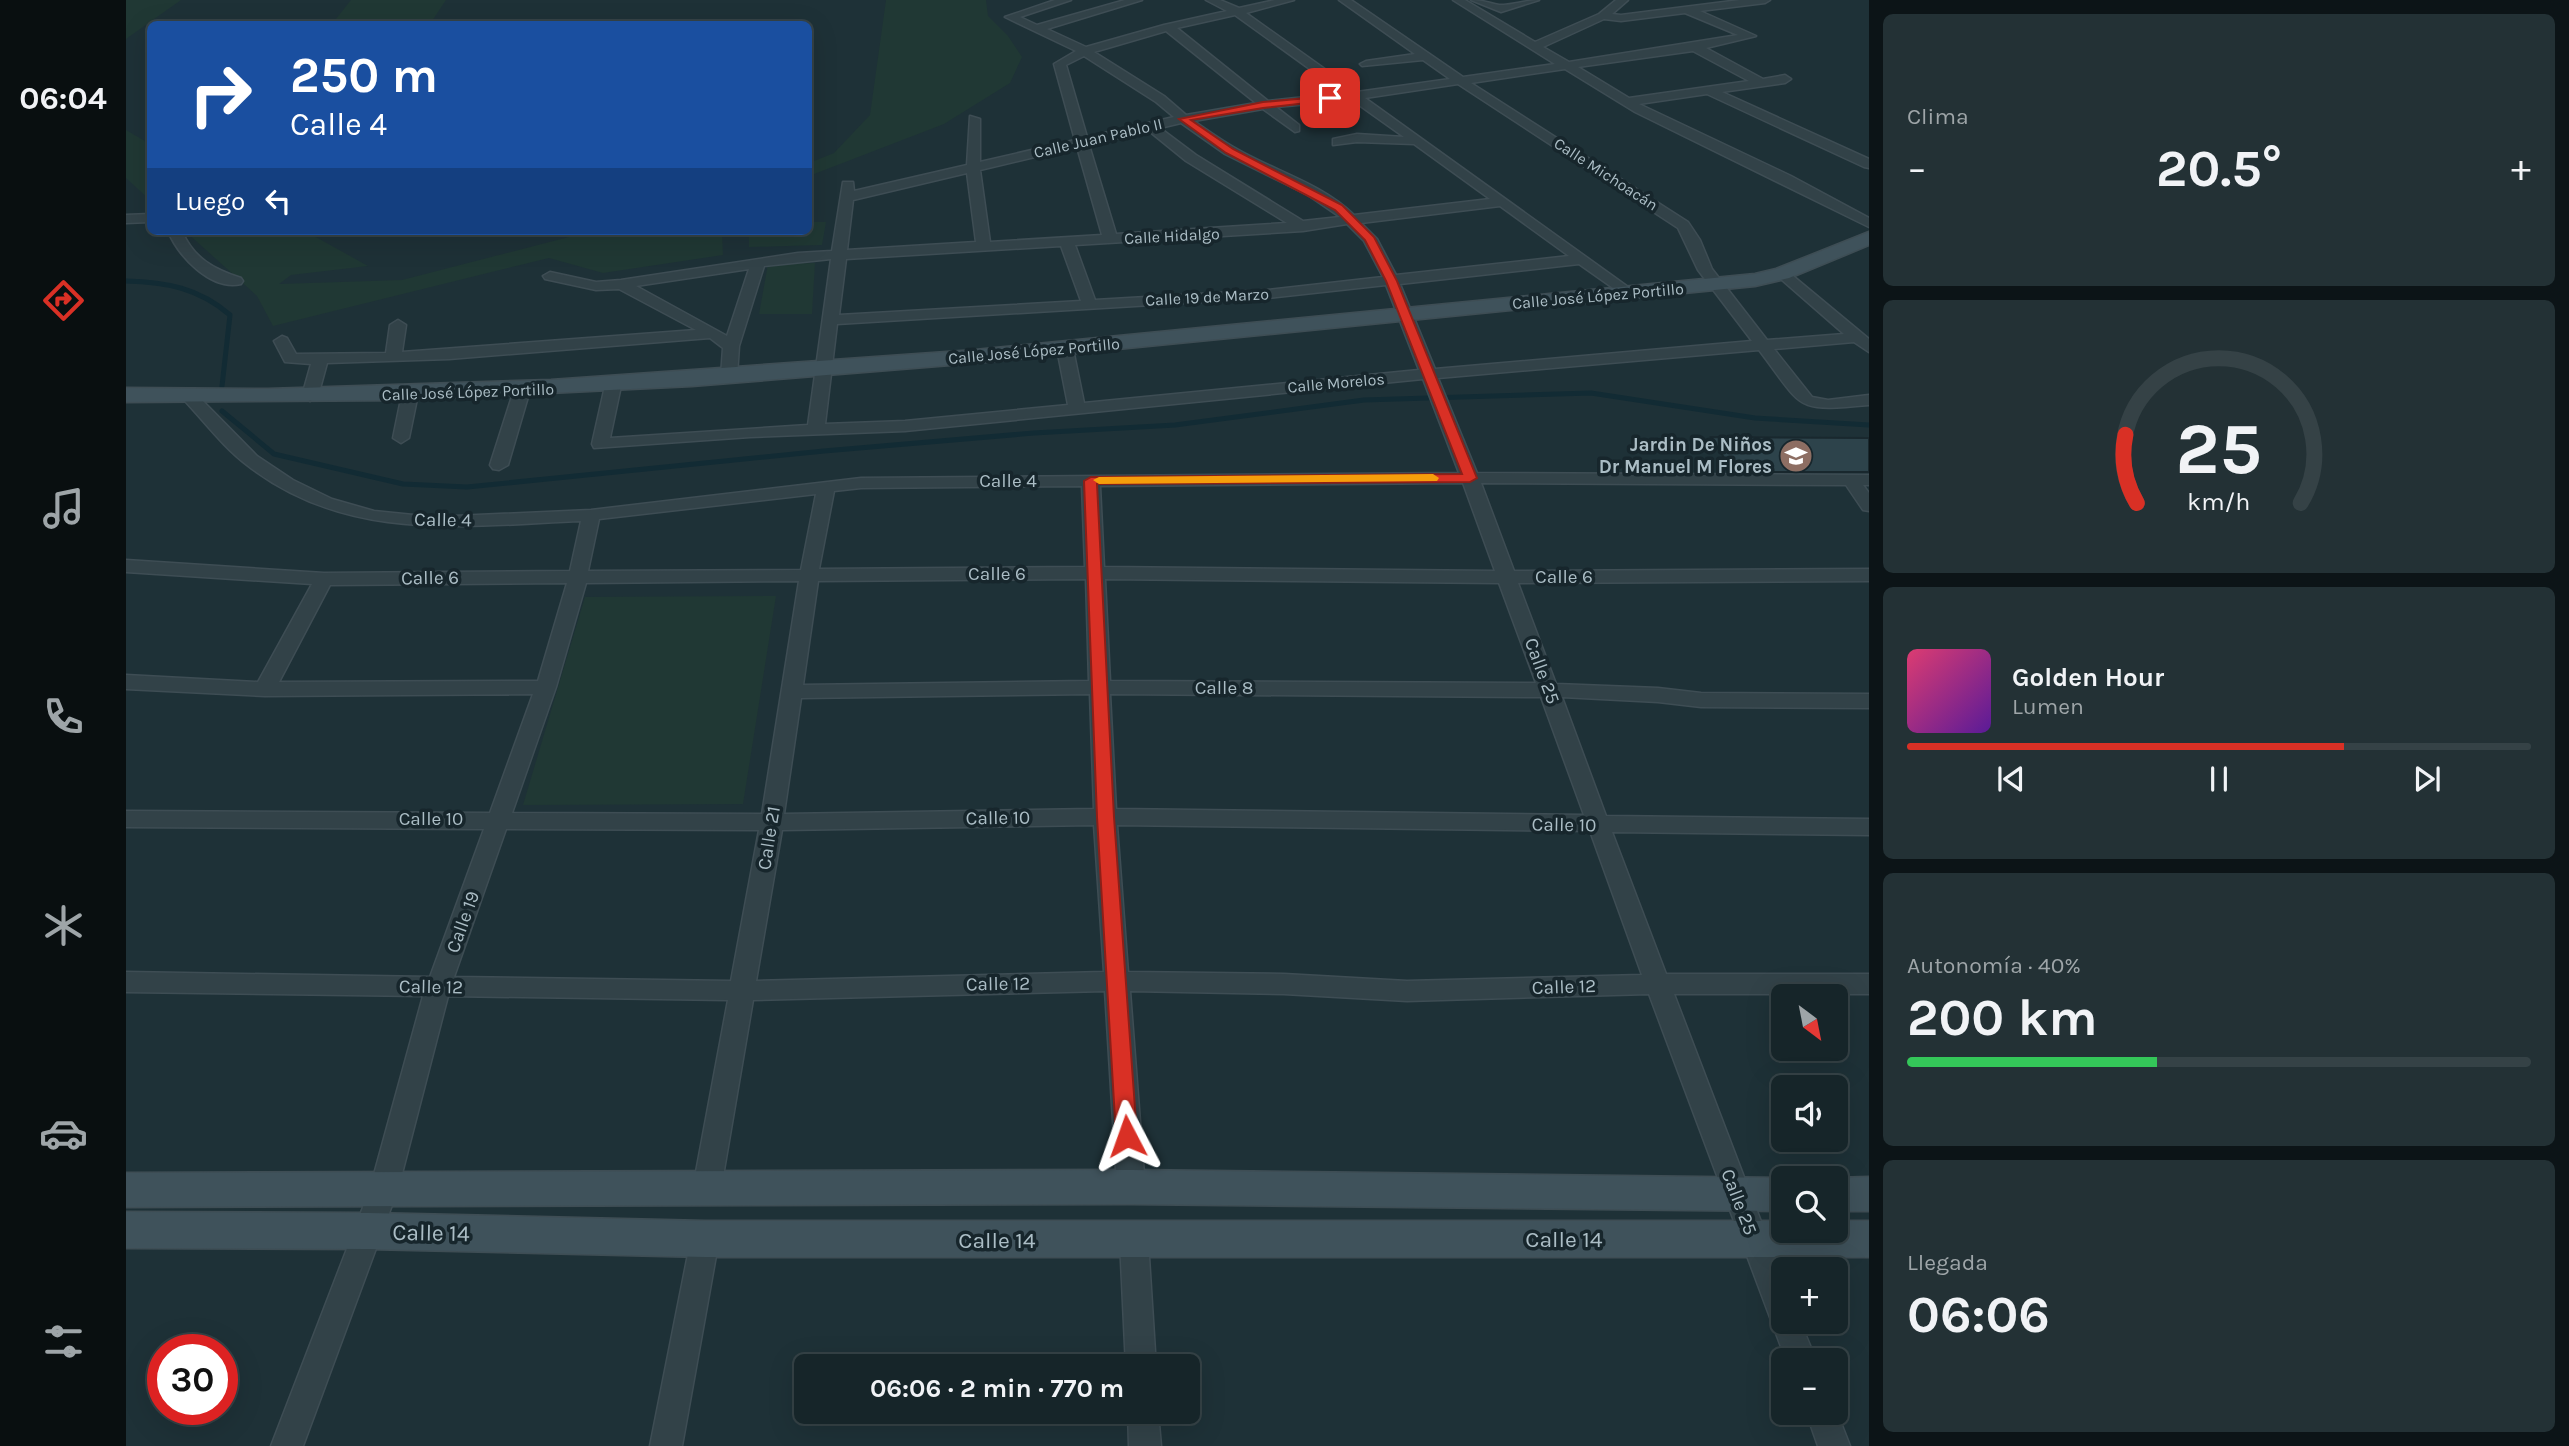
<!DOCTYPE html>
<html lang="es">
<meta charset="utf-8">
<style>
:root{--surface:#162529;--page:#233135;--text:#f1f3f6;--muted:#9ea5a8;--line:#354246;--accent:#d93025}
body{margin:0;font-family:Karla,sans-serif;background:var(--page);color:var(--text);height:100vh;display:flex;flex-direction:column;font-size:26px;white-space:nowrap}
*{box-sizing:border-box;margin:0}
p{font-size:23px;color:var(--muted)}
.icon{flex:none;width:38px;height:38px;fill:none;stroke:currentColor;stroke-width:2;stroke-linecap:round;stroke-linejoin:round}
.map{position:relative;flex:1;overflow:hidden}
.sheet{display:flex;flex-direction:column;gap:14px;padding:14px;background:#0c1417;width:700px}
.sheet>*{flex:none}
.guide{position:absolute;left:21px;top:21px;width:665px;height:214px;border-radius:10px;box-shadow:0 7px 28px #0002,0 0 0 2px var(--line);background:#1a4fa0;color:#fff;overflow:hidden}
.needle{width:46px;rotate:148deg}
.controls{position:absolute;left:1645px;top:984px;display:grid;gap:14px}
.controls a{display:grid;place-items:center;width:77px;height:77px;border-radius:10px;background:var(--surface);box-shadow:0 7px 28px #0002,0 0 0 2px var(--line);font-size:35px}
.speed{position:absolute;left:21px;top:1334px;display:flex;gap:14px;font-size:35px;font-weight:700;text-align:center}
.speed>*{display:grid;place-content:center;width:91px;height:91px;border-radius:50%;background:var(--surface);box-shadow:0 7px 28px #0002,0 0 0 2px var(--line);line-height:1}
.speed .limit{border:10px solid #d22;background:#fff;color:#111}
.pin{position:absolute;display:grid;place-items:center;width:60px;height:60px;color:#fff;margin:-30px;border-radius:14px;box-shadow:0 4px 10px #0006}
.me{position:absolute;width:77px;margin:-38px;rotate:356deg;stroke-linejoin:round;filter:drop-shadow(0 0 5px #0008)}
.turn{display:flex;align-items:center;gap:24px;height:147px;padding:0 28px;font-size:32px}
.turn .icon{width:91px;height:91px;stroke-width:2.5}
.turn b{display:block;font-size:49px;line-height:60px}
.then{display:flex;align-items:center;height:66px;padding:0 28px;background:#0003;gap:14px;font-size:26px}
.big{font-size:52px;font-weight:700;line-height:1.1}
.sheet .tile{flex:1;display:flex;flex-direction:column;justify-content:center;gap:10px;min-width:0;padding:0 24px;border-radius:10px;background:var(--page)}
.sheet .dial{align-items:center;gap:0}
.dial svg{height:182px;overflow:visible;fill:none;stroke:var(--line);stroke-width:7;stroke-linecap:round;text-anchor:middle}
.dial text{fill:var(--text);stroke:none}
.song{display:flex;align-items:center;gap:21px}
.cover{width:84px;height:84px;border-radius:10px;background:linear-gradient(135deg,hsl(340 70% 55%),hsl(270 70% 35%))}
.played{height:7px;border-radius:4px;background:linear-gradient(90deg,var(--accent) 70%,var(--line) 70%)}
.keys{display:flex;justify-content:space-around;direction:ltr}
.heat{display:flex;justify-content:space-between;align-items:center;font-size:38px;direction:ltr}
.charge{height:10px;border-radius:5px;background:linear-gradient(90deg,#34c759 40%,var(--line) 0)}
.trip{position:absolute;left:668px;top:1354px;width:406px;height:70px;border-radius:10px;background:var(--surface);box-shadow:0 7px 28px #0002,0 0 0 2px var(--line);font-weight:700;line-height:70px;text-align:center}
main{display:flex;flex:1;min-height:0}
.dock{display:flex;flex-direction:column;width:126px;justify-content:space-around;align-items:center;background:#090f10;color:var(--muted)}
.dock .icon{width:49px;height:49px}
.dock .current{color:var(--accent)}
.dock b{font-size:32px;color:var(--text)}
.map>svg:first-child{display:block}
</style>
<main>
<nav class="dock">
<b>06:04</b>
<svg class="icon current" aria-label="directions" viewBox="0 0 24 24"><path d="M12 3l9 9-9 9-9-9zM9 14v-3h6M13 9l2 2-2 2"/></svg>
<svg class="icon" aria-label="music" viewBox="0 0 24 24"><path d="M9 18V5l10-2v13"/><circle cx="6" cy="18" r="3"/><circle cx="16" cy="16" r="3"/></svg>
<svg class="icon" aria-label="phone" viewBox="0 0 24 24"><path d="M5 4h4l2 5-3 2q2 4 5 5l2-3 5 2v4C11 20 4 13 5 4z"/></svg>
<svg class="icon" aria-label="climate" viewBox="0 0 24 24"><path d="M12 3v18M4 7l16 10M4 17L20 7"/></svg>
<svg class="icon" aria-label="car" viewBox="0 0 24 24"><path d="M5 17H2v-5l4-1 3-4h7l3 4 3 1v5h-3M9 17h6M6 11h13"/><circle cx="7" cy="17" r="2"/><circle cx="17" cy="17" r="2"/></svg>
<svg class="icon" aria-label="filters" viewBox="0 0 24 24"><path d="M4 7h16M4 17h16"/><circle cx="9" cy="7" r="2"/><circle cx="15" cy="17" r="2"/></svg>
</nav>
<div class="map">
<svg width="1743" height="1446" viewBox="0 0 1743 1446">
<rect width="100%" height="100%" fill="#1e3137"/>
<g fill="#203834">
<path d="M0,0H55L0,39Z"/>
<path d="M225,0H320L304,24H206Z"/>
<path d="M760,0H860L862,16L882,36L896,57L884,83L818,124L683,176V163L708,153L744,115Z"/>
<path d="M0,130L24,144V200L0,178Z"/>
<path d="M683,222H700L696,245L623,247V231H682Z"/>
<path d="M59,231H179L242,266L165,275L153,284L276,280L466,231H596L597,255L477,273L423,258L147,326L131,296Z"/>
<path d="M689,263L686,314H633L642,264Z"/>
<path d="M650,596L617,804L397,805L459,597Z"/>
</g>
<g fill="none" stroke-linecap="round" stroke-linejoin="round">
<g stroke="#122b34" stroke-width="5">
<path d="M0,281C40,282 73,288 104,315L96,386"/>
<path d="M96,411L148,454L277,484L341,487L698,451L908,433L1049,425L1238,400L1465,393L1629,418L1743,425"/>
</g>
</g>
<path fill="#2d434b" stroke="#19282e" stroke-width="2" d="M1585,437L1743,438V472H1607Z"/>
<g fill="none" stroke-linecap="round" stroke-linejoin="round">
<defs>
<g id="street">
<path d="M929,0H945L894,17L911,25L999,0H1016L921,29L960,47L1038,25L1101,11L1080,0H1094L1113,8L1149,0H1168L1120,13L1231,92L1324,79L1297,60L1236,66L1234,64L1240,61L1289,54L1213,0H1225L1337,77L1429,64L1327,0H1339L1409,42L1473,14L1490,0H1502L1486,14L1495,15L1614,0H1644L1639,3L1574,11L1630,36L1580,48L1637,79L1659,75L1665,79L1659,83L1596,92L1743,159V168L1738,167L1581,94L1513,104L1665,176L1743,218V227L1509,112L1439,69L1345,83L1562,222L1574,240L1586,269L1641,340L1718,334L1649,274L1656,270L1661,271L1743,339V352L1728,342L1648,349L1686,397L1702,400L1743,395V405C1667,412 1678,409 1633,350L1312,378L1351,473L1743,475V485H1737L1743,493V511L1737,510L1720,485L1355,483L1388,571L1743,569V581L1392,583L1430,684L1532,688L1575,693L1743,694V708L1575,707L1532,702L1436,697L1480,816L1743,819V835L1486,832L1540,974H1743V994H1548L1657,1279V1321H1674L1690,1360H1660L1523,994L1281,1001L1158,994L1004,991L1019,1187L1015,1195L1005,1199L995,1195L991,1187L979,991L627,1000L595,1188L591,1196L581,1200L571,1196L567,1188L602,1000L322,996L272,1189L177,1446H145L244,1189L297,996L0,992V972L304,977L358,829L0,827V811L364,813L407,694L139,696L0,689V675L132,682L186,584L0,572V560L198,573L444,571L455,521C336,526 221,543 121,465C97,447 78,421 57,399L55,396L57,393H69L131,456L167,480L206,499L248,511L307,517L465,510L735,478L1333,473L1297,379L779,431L624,437L468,448L466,444L479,386L487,381L495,386L484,438L682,425L705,259L638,266L613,346L611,376L603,381L595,376L597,348L584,338L323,359L201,363L192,396L184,401L176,396L185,364L159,362L148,341L156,336L161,338L170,354L260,353L264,325L272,320L280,325L276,352L570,330L493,289L470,290L419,279L417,276L424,272L470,282L495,280L672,253L706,251L717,182H727L728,191L841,165L844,116L854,119V162L949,140L928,64L950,51L879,17ZM1559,13L1612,35L1443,62L1417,47L1478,19L1495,21ZM1109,15L1217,93L1142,101L1051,28ZM1040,31L1130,103L1060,115L1038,96L968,52ZM1567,51L1623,81L1503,98L1452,67ZM958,56L1030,102L1048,117L961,137L940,65ZM1332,84L1552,228L1572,270L1626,341L1309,369L1274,284L1453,264L1497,295H1507L1509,292L1239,98ZM1226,100L1278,137L1231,134L1207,139V145L1231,142L1288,144L1364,199L1228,215C1195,183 1148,171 1109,148C1095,140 1081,130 1068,121L1137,109L1169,132L1173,131V125L1150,107ZM1055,123L1099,154L1182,195L1214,217L1177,221L1070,155L1034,128ZM1023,131L1060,161L1161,223L990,234L963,145ZM951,147L976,235L864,242L854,170ZM841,173L850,242L721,250L727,200ZM1374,206L1443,256L1270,275L1251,239L1235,223ZM1221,224L1238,241L1257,277L1141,290L969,300L949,245L1177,231ZM935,246L955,301L713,315L720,259ZM623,269L601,336L510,286ZM1260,285L1293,370L958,403L947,349L939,344L931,349L942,405L779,421L699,424L711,324L1141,298ZM1337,483L1369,571L978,567L974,486ZM956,486L959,567L693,569L708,491L735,488ZM690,494L675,570L462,571L473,519ZM960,579L963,681L677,685L692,581ZM979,579L1373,583L1410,683L984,681ZM673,581L636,814L386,813L430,687L460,583ZM441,583L412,681L153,682L204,585ZM964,694L968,809L658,814L675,698ZM984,694L1415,697L1458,815L990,809ZM968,825L978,972L630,981L656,830ZM991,825L1464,831L1516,975L1281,981L1158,974L1002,972ZM380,829L633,830L605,981L328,977Z"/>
<path d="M1345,0C1356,0 1363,3 1373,5C1381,6 1402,0 1413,0L1375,12Z"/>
<path d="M24,214V222L0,223V215Z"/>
<path d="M42,231H56C68,259 88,269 115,278L117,281L115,284C85,291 52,256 42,231Z"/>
<path d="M396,385L404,390L382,465L373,470L367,469L364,465L388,390Z"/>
<path d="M284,389L292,394L283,438L275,443L267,438L276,394Z"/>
<path d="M579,1226L589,1230L593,1239L556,1446H524L565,1239L569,1230Z"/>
<path d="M1008,1228L1018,1232L1022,1241L1030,1367H1000L994,1241L998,1232Z"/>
<path d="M1710,1410L1724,1446H1692L1680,1412Z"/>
<path d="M1002,1412H1032L1035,1446H1003Z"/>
</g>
<g id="secondary">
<path d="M1743,232V245L1663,278L1629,286L849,363L566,386L283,400L0,402V388L142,389L425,380L849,350L1629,274L1650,269Z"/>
<path d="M1005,1170L1659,1178H1657V1211L1005,1204L0,1207V1173Z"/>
<path d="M1743,1177V1211H1710V1178H1708Z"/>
<path d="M0,1212L243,1213L579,1221H1657V1230H1710V1221H1743V1257H579L243,1249L0,1248Z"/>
</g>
</defs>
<use href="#street" stroke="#3e4d54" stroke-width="3"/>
<use href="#secondary" stroke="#3e4d54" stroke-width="3"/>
<use href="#street" fill="#324248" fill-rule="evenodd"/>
<use href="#secondary" fill="#3f525b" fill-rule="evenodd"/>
</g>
<path fill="#d93025" stroke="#8d1f18" stroke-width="2" d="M1204,96L1209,98L1207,100L1137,108L1065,120L1107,149L1216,205L1248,237L1271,281L1351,478L1344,482L971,484L988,817L1011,1136L1008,1142L1001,1144L993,1142L990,1136L971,817L958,481L965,477L1336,474L1260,281L1239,240L1209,210L1100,153L1053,119L1137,102Z"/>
<path fill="#f59e0b" d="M1307,474L1313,478L1311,481L973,484L967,480L973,477Z"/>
<defs>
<symbol id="school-disc" viewBox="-11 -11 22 22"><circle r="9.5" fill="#8d6e63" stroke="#17262c"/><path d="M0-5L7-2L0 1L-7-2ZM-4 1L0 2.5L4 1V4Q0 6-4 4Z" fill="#fff"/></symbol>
</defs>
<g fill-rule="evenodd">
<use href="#school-disc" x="1651" y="437" width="38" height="38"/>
</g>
<g text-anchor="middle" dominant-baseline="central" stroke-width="7" stroke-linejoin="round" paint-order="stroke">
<g font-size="16" fill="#abbdc5" stroke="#17262c">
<text transform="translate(972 138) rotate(-13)">Calle Juan Pablo II</text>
<text transform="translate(1480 174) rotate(33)">Calle Michoacán</text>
<text transform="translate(1046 236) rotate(-3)">Calle Hidalgo</text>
<text transform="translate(1472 296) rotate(-5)">Calle José López Portillo</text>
<text transform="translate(1081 297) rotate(-3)">Calle 19 de Marzo</text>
<text transform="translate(908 351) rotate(-5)">Calle José López Portillo</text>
<text transform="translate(1210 383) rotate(-5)">Calle Morelos</text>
<text transform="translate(342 392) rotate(-2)">Calle José López Portillo</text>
</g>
<g font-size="19" font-weight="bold" fill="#abbdc5" stroke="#17262c" text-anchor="end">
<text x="1646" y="445">Jardin De Niños<tspan x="1646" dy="22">Dr Manuel M Flores</tspan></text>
</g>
<g font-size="19" fill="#abbdc5" stroke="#17262c">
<text x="882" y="481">Calle 4</text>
<text transform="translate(317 520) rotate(1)">Calle 4</text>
<text x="871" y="574">Calle 6</text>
<text x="1438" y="577">Calle 6</text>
<text transform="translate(304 578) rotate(-1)">Calle 6</text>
<text transform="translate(1416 671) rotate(70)">Calle 25</text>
<text x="1098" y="688">Calle 8</text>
<text transform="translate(872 818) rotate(-1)">Calle 10</text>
<text x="305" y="819">Calle 10</text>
<text transform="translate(1438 825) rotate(1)">Calle 10</text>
<text transform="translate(643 838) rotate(-81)">Calle 21</text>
<text transform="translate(337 922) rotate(-70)">Calle 19</text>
<text transform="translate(872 984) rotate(-1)">Calle 12</text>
<text transform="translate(305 987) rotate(1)">Calle 12</text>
<text transform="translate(1438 987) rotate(-2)">Calle 12</text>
<text transform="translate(1613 1202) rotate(69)">Calle 25</text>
</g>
<g font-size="23" fill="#abbdc5" stroke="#17262c">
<text transform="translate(305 1233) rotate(1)">Calle 14</text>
<text x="1438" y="1239">Calle 14</text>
<text x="871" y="1240">Calle 14</text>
</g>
</g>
</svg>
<div class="controls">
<a><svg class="needle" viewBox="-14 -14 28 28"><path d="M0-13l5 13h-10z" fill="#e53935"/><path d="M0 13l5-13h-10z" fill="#9ea5a8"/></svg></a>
<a><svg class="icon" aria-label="sound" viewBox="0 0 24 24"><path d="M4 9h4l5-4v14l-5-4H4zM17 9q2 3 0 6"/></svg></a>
<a><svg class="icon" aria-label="search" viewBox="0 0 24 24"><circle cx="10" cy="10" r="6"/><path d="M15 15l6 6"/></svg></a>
<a>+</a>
<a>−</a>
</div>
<div class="speed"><div class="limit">30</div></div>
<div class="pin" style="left:1204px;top:98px;background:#d93025"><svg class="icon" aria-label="arrive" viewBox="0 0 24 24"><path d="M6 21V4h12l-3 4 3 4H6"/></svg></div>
<svg class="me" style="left:1001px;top:1136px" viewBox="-20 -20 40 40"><path d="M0-17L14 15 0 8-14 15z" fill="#d93025" stroke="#fff" stroke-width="4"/></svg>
<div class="trip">06:06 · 2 min · 770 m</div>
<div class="guide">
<div class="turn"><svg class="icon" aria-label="right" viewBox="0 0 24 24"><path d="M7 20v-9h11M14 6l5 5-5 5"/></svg><div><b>250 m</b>Calle 4</div></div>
<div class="then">Luego<svg class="icon" aria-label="left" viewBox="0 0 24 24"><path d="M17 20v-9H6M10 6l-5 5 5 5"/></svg></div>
</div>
</div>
<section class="sheet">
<div class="tile"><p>Clima</p>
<div class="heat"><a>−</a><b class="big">20.5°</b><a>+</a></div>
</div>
<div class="tile dial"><svg viewBox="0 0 100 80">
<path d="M14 69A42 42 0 1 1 86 69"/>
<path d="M14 69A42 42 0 0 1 9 39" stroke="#d93025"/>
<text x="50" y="56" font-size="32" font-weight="700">25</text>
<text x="50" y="72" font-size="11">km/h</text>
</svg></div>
<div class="tile">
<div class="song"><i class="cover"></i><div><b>Golden Hour</b><p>Lumen</p></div></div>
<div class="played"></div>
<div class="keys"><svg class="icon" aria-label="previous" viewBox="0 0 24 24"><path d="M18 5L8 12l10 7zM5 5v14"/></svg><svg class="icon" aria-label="pause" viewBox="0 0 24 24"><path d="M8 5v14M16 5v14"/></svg><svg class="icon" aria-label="next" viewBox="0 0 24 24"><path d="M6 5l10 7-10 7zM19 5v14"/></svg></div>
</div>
<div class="tile"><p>Autonomía · 40%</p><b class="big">200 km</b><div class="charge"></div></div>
<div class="tile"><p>Llegada</p><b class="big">06:06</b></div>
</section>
</main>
